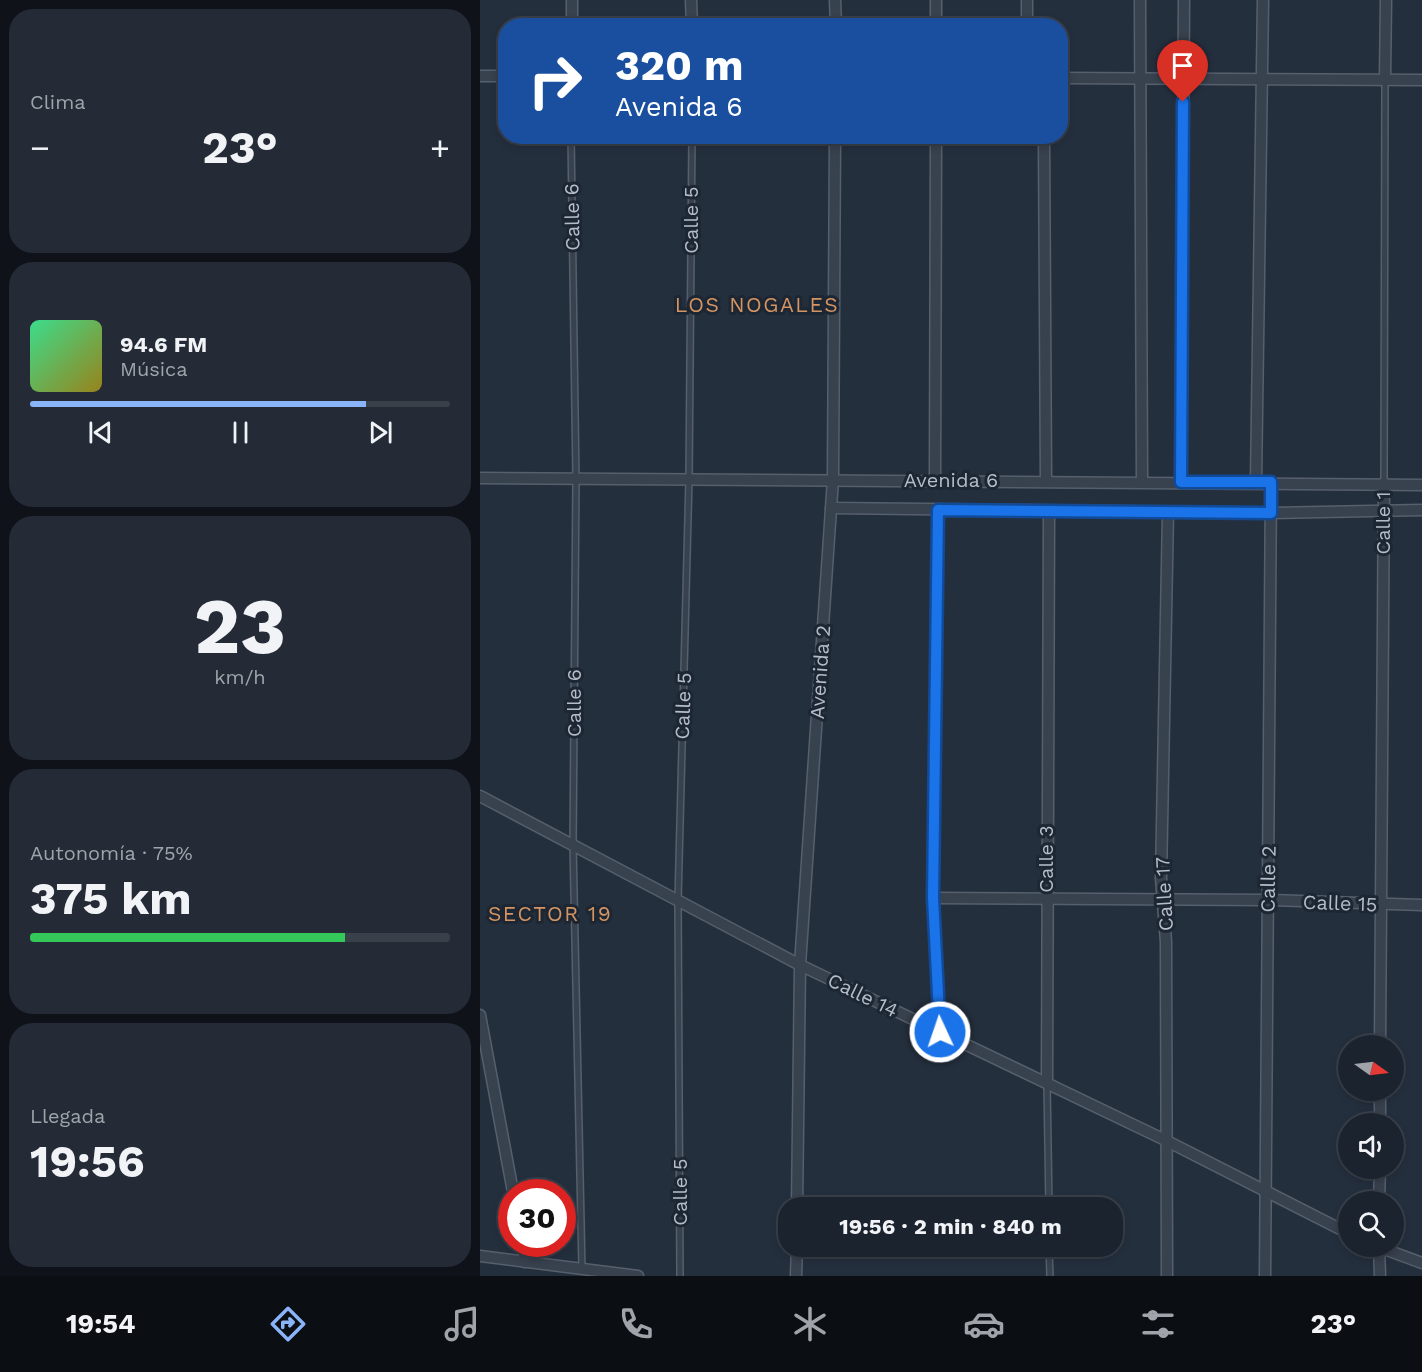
<!DOCTYPE html>
<html lang="es">
<meta charset="utf-8">
<style>
:root{--surface:#1b232e;--page:#242b36;--text:#f1f3f6;--muted:#a0a4aa;--line:#39404a;--accent:#8ab4f8}
body{margin:0;font-family:"Work Sans",sans-serif;background:var(--page);color:var(--text);height:100vh;display:flex;flex-direction:column;font-size:22px;white-space:nowrap}
*{box-sizing:border-box;margin:0}
p{font-size:20px;color:var(--muted)}
.icon{flex:none;width:33px;height:33px;fill:none;stroke:currentColor;stroke-width:2;stroke-linecap:round;stroke-linejoin:round}
.map{position:relative;flex:1;overflow:hidden}
.drawer{display:flex;flex-direction:column;gap:9px;padding:9px;background:#0f1319;width:480px}
.drawer>*{flex:none}
.guide{position:absolute;left:18px;top:18px;width:570px;height:126px;border-radius:24px;box-shadow:0 3px 9px #0003,0 0 0 2px var(--line);background:#1a4fa0;color:#fff;overflow:hidden}
.needle{width:39px;rotate:104deg}
.fabs{position:absolute;left:858px;top:1035px;display:grid;gap:12px}
.fabs a{display:grid;place-items:center;width:66px;height:66px;border-radius:50%;background:var(--surface);box-shadow:0 3px 9px #0003,0 0 0 2px var(--line);font-size:30px}
.speed{position:absolute;left:18px;top:1179px;display:flex;gap:12px;font-size:30px;font-weight:700;text-align:center}
.speed>*{display:grid;place-content:center;width:78px;height:78px;border-radius:50%;background:var(--surface);box-shadow:0 3px 9px #0003,0 0 0 2px var(--line);line-height:1}
.speed .limit{border:9px solid #d22;background:#fff;color:#111}
.pin{position:absolute;display:grid;place-items:center;width:51px;height:51px;color:#fff;margin:-62px -26px;border-radius:50% 50% 50% 0;rotate:-45deg;box-shadow:0 0 6px #0007}
.pin .icon{rotate:45deg}
.me{position:absolute;width:66px;margin:-33px;rotate:357deg;stroke-linejoin:round;filter:drop-shadow(0 0 4px #0008)}
.turn{display:flex;align-items:center;gap:21px;height:126px;padding:0 18px;font-size:27px}
.turn .icon{width:78px;height:78px;stroke-width:2.5}
.turn b{display:block;font-size:42px;line-height:51px}
.big{font-size:45px;font-weight:700;line-height:1.1}
.drawer .tile{flex:1;display:flex;flex-direction:column;justify-content:center;gap:9px;min-width:0;padding:0 21px;border-radius:24px;background:var(--page)}
.drawer .dial{align-items:center;gap:0}
.dial b{font-size:78px;line-height:1}
.song{display:flex;align-items:center;gap:18px}
.cover{width:72px;height:72px;border-radius:9px;background:linear-gradient(135deg,hsl(150 70% 55%),hsl(50 70% 35%))}
.played{height:6px;border-radius:3px;background:linear-gradient(90deg,var(--accent) 80%,var(--line) 80%)}
.keys{display:flex;justify-content:space-around;direction:ltr}
.heat{display:flex;justify-content:space-between;align-items:center;font-size:33px;direction:ltr}
.charge{height:9px;border-radius:4px;background:linear-gradient(90deg,#34c759 75%,var(--line) 0)}
.trip{position:absolute;left:298px;top:1197px;width:345px;height:60px;border-radius:24px;background:var(--surface);box-shadow:0 3px 9px #0003,0 0 0 2px var(--line);font-weight:700;line-height:60px;text-align:center}
.menu{display:flex;height:96px;justify-content:space-around;align-items:center;background:#0b0e12;color:var(--muted)}
.menu .icon{width:42px;height:42px}
.menu .selected{color:var(--accent)}
.menu b{font-size:27px;color:var(--text)}
main{display:flex;flex:1;min-height:0}
.map>svg:first-child{display:block}
</style>
<main>
<section class="drawer">
<div class="tile"><p>Clima</p>
<div class="heat"><a>−</a><b class="big">23°</b><a>+</a></div>
</div>
<div class="tile">
<div class="song"><i class="cover"></i><div><b>94.6 FM</b><p>Música</p></div></div>
<div class="played"></div>
<div class="keys"><svg class="icon" aria-label="previous" viewBox="0 0 24 24"><path d="M18 5L8 12l10 7zM5 5v14"/></svg><svg class="icon" aria-label="pause" viewBox="0 0 24 24"><path d="M8 5v14M16 5v14"/></svg><svg class="icon" aria-label="next" viewBox="0 0 24 24"><path d="M6 5l10 7-10 7zM19 5v14"/></svg></div>
</div>
<div class="tile dial"><b>23</b><p>km/h</p></div>
<div class="tile"><p>Autonomía · 75%</p><b class="big">375 km</b><div class="charge"></div></div>
<div class="tile"><p>Llegada</p><b class="big">19:56</b></div>
</section>
<div class="map">
<svg width="942" height="1276" viewBox="0 0 942 1276">
<rect width="100%" height="100%" fill="#242f3e"/>
<g fill="none" stroke-linecap="round" stroke-linejoin="round">
<defs>
<g id="lane">
<path d="M91,136L96,479L93,845L102,1269"/>
<path d="M904,483L905,80"/>
<path d="M567,1083L569,1208"/>
<path d="M569,1246L570,1276"/>
<path d="M200,1276L198,900L209,479L212,136"/>
</g>
<g id="street">
<path d="M211,0L212,26"/>
<path d="M355,0L356,26"/>
<path d="M660,0L662,481"/>
<path d="M92,26V0"/>
<path d="M456,26V0"/>
<path d="M547,26V0"/>
<path d="M0,76H26"/>
<path d="M580,78L942,80"/>
<path d="M905,78L906,0"/>
<path d="M564,136L566,481"/>
<path d="M0,478L942,485"/>
<path d="M455,480L456,136"/>
<path d="M701,481L704,0"/>
<path d="M776,482L783,0"/>
<path d="M351,508L791,513L942,510"/>
<path d="M458,510L453,898L460,1032"/>
<path d="M0,796L320,965L685,1140L868,1233"/>
<path d="M453,898L788,900L942,905"/>
<path d="M0,1015L33,1192"/>
<path d="M900,1046L904,483"/>
<path d="M567,1083L569,511"/>
<path d="M900,1124V1090"/>
<path d="M899,1202L900,1168"/>
<path d="M317,1208L320,965L353,479L355,136"/>
<path d="M42,1244L45,1262"/>
<path d="M896,1246L942,1263"/>
<path d="M899,1246L900,1276"/>
<path d="M0,1256L158,1276"/>
<path d="M316,1276L317,1246"/>
<path d="M687,1276L686,942L681,878L688,512"/>
<path d="M785,1276L791,482"/>
</g>
</defs>
<use href="#lane" stroke="#565f6c" stroke-width="8"/>
<use href="#street" stroke="#565f6c" stroke-width="13"/>
<use href="#lane" stroke="#38414e" stroke-width="5"/>
<use href="#street" stroke="#38414e" stroke-width="10"/>
</g>
<g fill="none" stroke-linecap="round" stroke-linejoin="round">
<defs>
<path id="route" d="M460,1032L453,898L458,510L791,513V482H701L703,102"/>
</defs>
<use href="#route" stroke="#114b97" stroke-width="15"/>
<use href="#route" stroke="#1a73e8" stroke-width="10"/>
</g>
<g text-anchor="middle" dominant-baseline="central" stroke-width="6" stroke-linejoin="round" paint-order="stroke">
<g font-size="20" fill="#b4bcc9" stroke="#1d2633">
<text transform="translate(92 217) rotate(-91)">Calle 6</text>
<text transform="translate(211 220) rotate(-90)">Calle 5</text>
<text x="471" y="480">Avenida 6</text>
<text transform="translate(903 523) rotate(-90)">Calle 1</text>
<text transform="translate(340 672) rotate(-86)">Avenida 2</text>
<text transform="translate(94 703) rotate(-90)">Calle 6</text>
<text transform="translate(203 706) rotate(-88)">Calle 5</text>
<text transform="translate(566 859) rotate(-90)">Calle 3</text>
<text transform="translate(788 879) rotate(-89)">Calle 2</text>
<text transform="translate(684 894) rotate(-93)">Calle 17</text>
<text transform="translate(860 903) rotate(2)">Calle 15</text>
<text transform="translate(383 995) rotate(26)">Calle 14</text>
<text transform="translate(200 1192) rotate(-90)">Calle 5</text>
</g>
<g font-size="21" letter-spacing="1.5" fill="#d59563" stroke="#1d2633">
<text x="277" y="304">LOS NOGALES</text>
<text x="70" y="913">SECTOR 19</text>
</g>
</g>
</svg>
<div class="fabs">
<a><svg class="needle" viewBox="-14 -14 28 28"><path d="M0-13l5 13h-10z" fill="#e53935"/><path d="M0 13l5-13h-10z" fill="#a0a4aa"/></svg></a>
<a><svg class="icon" aria-label="sound" viewBox="0 0 24 24"><path d="M4 9h4l5-4v14l-5-4H4zM17 9q2 3 0 6"/></svg></a>
<a><svg class="icon" aria-label="search" viewBox="0 0 24 24"><circle cx="10" cy="10" r="6"/><path d="M15 15l6 6"/></svg></a>
</div>
<div class="speed"><div class="limit">30</div></div>
<div class="pin" style="left:703px;top:102px;background:#d93025"><svg class="icon" aria-label="arrive" viewBox="0 0 24 24"><path d="M6 21V4h12l-3 4 3 4H6"/></svg></div>
<svg class="me" style="left:460px;top:1032px" viewBox="-20 -20 40 40"><circle r="17" fill="#1a73e8" stroke="#fff" stroke-width="3"/><path d="M0-11L8 9 0 5-8 9z" fill="#fff"/></svg>
<div class="trip">19:56 · 2 min · 840 m</div>
<div class="guide">
<div class="turn"><svg class="icon" aria-label="right" viewBox="0 0 24 24"><path d="M7 20v-9h11M14 6l5 5-5 5"/></svg><div><b>320 m</b>Avenida 6</div></div>
</div>
</div>
</main>
<nav class="menu">
<b>19:54</b>
<svg class="icon selected" aria-label="directions" viewBox="0 0 24 24"><path d="M12 3l9 9-9 9-9-9zM9 14v-3h6M13 9l2 2-2 2"/></svg>
<svg class="icon" aria-label="music" viewBox="0 0 24 24"><path d="M9 18V5l10-2v13"/><circle cx="6" cy="18" r="3"/><circle cx="16" cy="16" r="3"/></svg>
<svg class="icon" aria-label="phone" viewBox="0 0 24 24"><path d="M5 4h4l2 5-3 2q2 4 5 5l2-3 5 2v4C11 20 4 13 5 4z"/></svg>
<svg class="icon" aria-label="climate" viewBox="0 0 24 24"><path d="M12 3v18M4 7l16 10M4 17L20 7"/></svg>
<svg class="icon" aria-label="car" viewBox="0 0 24 24"><path d="M5 17H2v-5l4-1 3-4h7l3 4 3 1v5h-3M9 17h6M6 11h13"/><circle cx="7" cy="17" r="2"/><circle cx="17" cy="17" r="2"/></svg>
<svg class="icon" aria-label="filters" viewBox="0 0 24 24"><path d="M4 7h16M4 17h16"/><circle cx="9" cy="7" r="2"/><circle cx="15" cy="17" r="2"/></svg>
<b>23°</b>
</nav>
